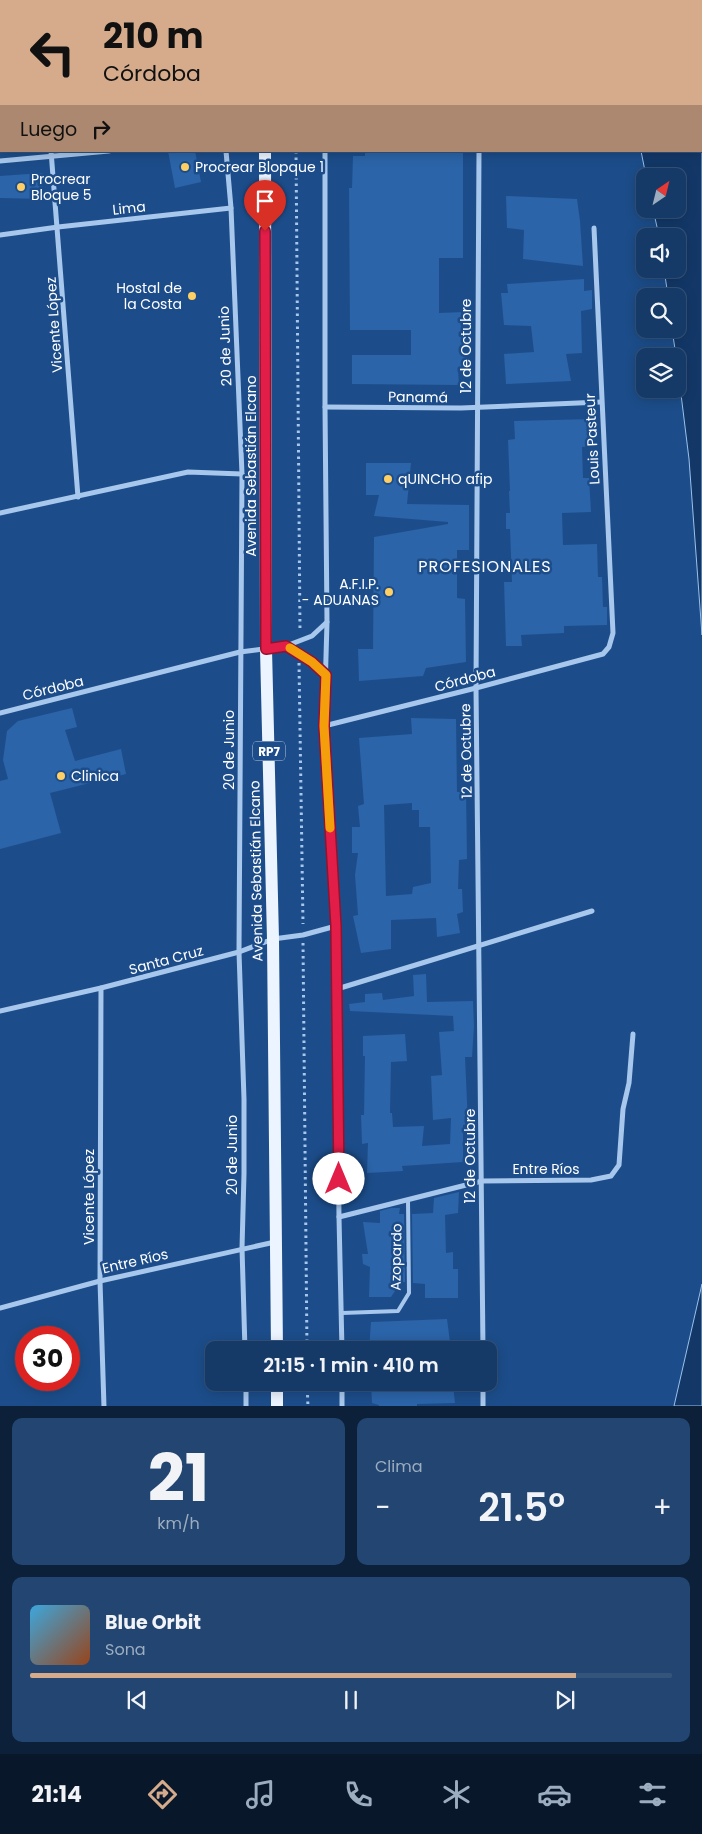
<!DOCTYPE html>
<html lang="es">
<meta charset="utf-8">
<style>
:root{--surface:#153a68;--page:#224571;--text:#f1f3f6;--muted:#9dadc0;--line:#34547c;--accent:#d6ab8b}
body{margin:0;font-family:Poppins,sans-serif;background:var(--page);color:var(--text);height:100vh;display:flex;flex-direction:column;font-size:19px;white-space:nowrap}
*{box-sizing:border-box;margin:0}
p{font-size:16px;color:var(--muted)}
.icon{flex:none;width:28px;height:28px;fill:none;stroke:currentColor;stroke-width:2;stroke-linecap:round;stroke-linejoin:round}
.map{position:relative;height:1406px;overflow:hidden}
.drawer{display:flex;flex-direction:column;gap:12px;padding:12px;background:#0c2039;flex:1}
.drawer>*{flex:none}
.guide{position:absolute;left:0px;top:0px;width:702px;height:152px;box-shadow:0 2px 12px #0003,0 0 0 1px var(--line);background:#d6ab8b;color:#111;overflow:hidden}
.needle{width:32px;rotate:35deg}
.tools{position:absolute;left:636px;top:168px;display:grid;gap:10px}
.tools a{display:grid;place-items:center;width:50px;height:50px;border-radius:10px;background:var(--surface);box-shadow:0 2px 12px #0003,0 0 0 1px var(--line);font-size:25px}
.speed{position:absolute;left:15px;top:1326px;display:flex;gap:10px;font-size:25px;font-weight:700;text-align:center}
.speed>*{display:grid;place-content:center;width:65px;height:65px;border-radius:50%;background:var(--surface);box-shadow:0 2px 12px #0003,0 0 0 1px var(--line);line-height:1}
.speed .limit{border:8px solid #d22;background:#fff;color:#111}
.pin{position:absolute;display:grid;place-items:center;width:42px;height:42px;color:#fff;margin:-51px -21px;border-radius:50% 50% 50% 0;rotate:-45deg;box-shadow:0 0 5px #0007}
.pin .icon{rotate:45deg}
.me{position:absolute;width:55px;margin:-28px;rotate:0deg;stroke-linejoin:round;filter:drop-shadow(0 0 4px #0008)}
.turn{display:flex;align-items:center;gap:18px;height:105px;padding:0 20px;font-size:22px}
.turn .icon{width:65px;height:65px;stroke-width:2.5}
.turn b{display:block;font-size:35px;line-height:42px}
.then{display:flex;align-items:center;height:48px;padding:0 20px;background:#0003;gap:10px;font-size:19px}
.big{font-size:38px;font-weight:600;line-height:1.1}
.drawer .tile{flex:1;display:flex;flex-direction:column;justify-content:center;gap:8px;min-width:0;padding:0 18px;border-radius:10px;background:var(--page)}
.drawer .dial{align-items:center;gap:0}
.dial b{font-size:65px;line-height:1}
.song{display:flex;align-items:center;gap:15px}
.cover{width:60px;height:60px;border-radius:8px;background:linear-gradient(135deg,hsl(200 70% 55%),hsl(20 70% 35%))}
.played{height:5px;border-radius:2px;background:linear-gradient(90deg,var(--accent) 85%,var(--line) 85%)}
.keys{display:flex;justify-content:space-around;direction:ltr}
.heat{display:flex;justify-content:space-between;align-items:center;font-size:28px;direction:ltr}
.drawer .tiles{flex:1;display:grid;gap:12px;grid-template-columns:1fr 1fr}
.tile:last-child{grid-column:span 2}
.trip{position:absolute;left:205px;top:1341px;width:292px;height:50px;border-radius:10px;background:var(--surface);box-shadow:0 2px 12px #0003,0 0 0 1px var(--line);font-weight:600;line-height:50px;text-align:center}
.tab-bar{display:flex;height:80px;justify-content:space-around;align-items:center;background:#08172a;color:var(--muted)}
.tab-bar .icon{width:35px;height:35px}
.tab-bar .on{color:var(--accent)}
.tab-bar b{font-size:22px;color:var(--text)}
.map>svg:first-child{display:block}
</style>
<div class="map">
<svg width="702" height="1407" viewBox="0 0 702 1407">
<rect width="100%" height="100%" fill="#1c4d8a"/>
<g fill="#133868" stroke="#9ac2ee">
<path d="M607,0H702V635L689,459L678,370V356H676L672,329H678V296H668L664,269H678V236H659L653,209H678V176H646L641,151H701V1Z"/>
<path d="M702,1284V1406H674Z"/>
</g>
<g fill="#2b64a8" fill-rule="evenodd">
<path d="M168,151H195L201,182L175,188Z"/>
<path d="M365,151H463V258H439V313L464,312V352H466L467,369H458L459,385L352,384V355H411V330H350L349,188H352L353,156H365Z"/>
<path d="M42,173L43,199L0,198V176Z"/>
<path d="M506,196L577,199L580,221L583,266L523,259L524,230L507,228Z"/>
<path d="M584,279V291L592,290V309L581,311L582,353L566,354L571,381L506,384L504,354L534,352L531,326L504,325L501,293H508L507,284Z"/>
<path d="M593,419L594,446L582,447L583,478H589L591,512L562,513L563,545L597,544L598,577H602L603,607H607V625L564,626V633L521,635L522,646H506L504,582H512L510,529H506V513H510L509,491H510L508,440L515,439L514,421Z"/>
<path d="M366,463H411L407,504L469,505V550H457V598L465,599L466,662L426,668L423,676L359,681L358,649H373L374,537L448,524V522L374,516L379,495H366Z"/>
<path d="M72,708L77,727L65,730L75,761L121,749L126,774L50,793L61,833L0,849V781L8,779L3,760L7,731L18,721Z"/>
<path d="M411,718L456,719L457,792H466L467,859L459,860L458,889H462L463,912L457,914L460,933L437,937L436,918L391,920V949L361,953L353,916L358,915L355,875L358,853H352V827H360L358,806L364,804L359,738L412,734ZM412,803V810H419V827H430L431,883L413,887L412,894L386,896L384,805Z"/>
<path d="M426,974L427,1002L473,1001L474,1026L472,1057H465L468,1124L463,1125V1162L402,1166L403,1171L367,1173L368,1143L362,1144L361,1115H364L365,1056H363V1036L405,1034L407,1061L391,1062L390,1113H392L393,1127L424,1126L422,1146L450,1144L451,1118L433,1120L431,1076L442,1075L439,1032L454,1031L453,1016L350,1011L349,1004L365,1002V994L382,993L383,1000L414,996L413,975Z"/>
<path d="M459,1192L458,1213L445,1215L446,1253L453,1252V1269H458V1298H425V1284L413,1283L412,1214L433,1213L434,1198Z"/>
<path d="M391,1208H400L399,1214H404L405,1282H401L391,1297H369L370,1267L363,1264L362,1254H368L363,1222L380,1223V1211Z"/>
<path d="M447,1319L451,1350H369L371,1322Z"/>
<path d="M371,1382H422L453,1385L455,1403L417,1404V1407H379V1405L372,1403Z"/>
</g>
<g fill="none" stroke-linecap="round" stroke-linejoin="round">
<g stroke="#a7c7ec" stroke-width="3" stroke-dasharray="2.5 4" stroke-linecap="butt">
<path d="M293,0V1"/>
<path d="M296,151L300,632"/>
<path d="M299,663L303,924"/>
<path d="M303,943L307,1350"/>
<path d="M307,1382L308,1407"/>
</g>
<path stroke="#a7c7ec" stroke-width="4" d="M342,1313L398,1311L409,1293L408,1201"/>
<g stroke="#a7c7ec" stroke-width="5">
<path d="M39,0V1"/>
<path d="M202,0L203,1"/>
<path d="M322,0V1"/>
<path d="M479,0V1"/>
<path d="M0,15H1"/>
<path d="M51,151L78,497"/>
<path d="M226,151L231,208L242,474L239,952L244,1099V1174L242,1248L245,1350"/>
<path d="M325,151V407L327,622L324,726L336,926L339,1217L342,1350"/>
<path d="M479,151L476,688L483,1350"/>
<path d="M0,161L109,151"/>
<path d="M0,235L58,227L231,208"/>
<path d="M325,407L461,408L601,402"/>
<path d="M0,513L188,472L242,474"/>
<path d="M286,646L312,636L327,622"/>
<path d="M0,713L240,652L286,646L312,661L326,675"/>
<path d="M324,726L476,688L603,654L609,647L613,633L594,228"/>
<path d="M101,988L100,1281L104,1407"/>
<path d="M337,989L592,911"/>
<path d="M0,1011L101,988L239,952L273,939L303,935L336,926"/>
<path d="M339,1217L482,1181L591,1180L611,1176L619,1165L623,1109L629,1083L633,1034"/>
<path d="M0,1308L100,1281L275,1242"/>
<path d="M246,1382V1407"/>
<path d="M342,1382V1407"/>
<path d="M483,1382V1407"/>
</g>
<g stroke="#ecf4ff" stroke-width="12">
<path d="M264,0V1"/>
<path d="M265,151L266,649L273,939L277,1350"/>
<path d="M277,1382V1407"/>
</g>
</g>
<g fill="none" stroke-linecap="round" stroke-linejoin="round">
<defs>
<path id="route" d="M265,231L266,649L286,646L312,662L326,675L324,726L336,926L339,1179"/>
</defs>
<use href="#route" stroke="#92132f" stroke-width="12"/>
<use href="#route" stroke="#e11d48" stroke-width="9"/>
<path stroke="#f59e0b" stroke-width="9" d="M290,648L312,662L326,675L324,726L330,828"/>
</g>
<g fill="#fdcf64" stroke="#1c4d8a" stroke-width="2">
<circle cx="185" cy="167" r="5"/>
<circle cx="21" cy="187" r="5"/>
<circle cx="192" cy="296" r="5"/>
<circle cx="388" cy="479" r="5"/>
<circle cx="389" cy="592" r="5"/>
<circle cx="61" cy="776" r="5"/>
</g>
<g text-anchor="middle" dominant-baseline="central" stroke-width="5" stroke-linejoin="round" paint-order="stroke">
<rect fill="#1c4d8a" stroke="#bbcadc" stroke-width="1" x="253" y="741.5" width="32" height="19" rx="4"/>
<g font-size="12" font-weight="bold" fill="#fff">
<text x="269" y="751">RP7</text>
</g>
<g font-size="14" fill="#fff" stroke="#1c4d8a" text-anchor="start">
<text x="195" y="167">Procrear Blopque 1</text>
<text x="31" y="179">Procrear<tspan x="31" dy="16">Bloque 5</tspan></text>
<text x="182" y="288" text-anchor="end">Hostal de<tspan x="182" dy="16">la Costa</tspan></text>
<text x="398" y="479">qUINCHO afip</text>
<text x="379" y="584" text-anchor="end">A.F.I.P.<tspan x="379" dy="16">- ADUANAS</tspan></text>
<text x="71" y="776">Clinica</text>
</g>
<g font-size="14" fill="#fff" stroke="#1c4d8a">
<text transform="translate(129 208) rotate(-6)">Lima</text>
<text transform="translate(54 325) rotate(-94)">Vicente López</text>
<text transform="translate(225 346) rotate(-92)">20 de Junio</text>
<text transform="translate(466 346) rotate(-90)">12 de Octubre</text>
<text transform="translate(418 397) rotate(1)">Panamá</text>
<text transform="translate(592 439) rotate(-93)">Louis Pasteur</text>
<text transform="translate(251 466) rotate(-90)">Avenida Sebastián Elcano</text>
<text transform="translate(465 679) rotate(-15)">Córdoba</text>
<text transform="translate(53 688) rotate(-14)">Córdoba</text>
<text transform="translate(229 750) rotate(-90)">20 de Junio</text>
<text transform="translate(466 751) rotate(-91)">12 de Octubre</text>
<text transform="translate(256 871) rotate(-91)">Avenida Sebastián Elcano</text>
<text transform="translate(166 960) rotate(-15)">Santa Cruz</text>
<text transform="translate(232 1155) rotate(-90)">20 de Junio</text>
<text transform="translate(470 1156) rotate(-90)">12 de Octubre</text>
<text x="546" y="1169">Entre Ríos</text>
<text transform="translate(89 1197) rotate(-90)">Vicente López</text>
<text transform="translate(396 1257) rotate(-89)">Azopardo</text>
<text transform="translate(135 1261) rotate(-13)">Entre Ríos</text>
</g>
<g font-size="16" letter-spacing="1" fill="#fff" stroke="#1c4d8a">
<text x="485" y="566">PROFESIONALES</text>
</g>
</g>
</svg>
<div class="tools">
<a><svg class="needle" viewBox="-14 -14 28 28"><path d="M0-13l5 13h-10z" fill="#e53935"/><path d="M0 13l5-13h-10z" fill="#9dadc0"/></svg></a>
<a><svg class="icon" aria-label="sound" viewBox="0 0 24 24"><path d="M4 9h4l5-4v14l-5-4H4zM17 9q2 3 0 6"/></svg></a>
<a><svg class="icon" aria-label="search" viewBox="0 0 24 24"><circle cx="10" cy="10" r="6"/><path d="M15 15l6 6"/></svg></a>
<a><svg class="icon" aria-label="layers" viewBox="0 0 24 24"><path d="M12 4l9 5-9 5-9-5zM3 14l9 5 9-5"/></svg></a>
</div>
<div class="speed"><div class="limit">30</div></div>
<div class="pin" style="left:265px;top:231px;background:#d93025"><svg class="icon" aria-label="arrive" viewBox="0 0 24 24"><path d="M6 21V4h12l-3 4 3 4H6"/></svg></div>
<svg class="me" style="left:339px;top:1179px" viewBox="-20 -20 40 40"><circle r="19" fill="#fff"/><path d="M0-13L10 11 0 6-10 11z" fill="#e11d48"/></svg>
<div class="trip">21:15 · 1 min · 410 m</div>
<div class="guide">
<div class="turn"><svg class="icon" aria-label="left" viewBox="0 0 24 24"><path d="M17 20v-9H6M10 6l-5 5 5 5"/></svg><div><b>210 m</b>Córdoba</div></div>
<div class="then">Luego<svg class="icon" aria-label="right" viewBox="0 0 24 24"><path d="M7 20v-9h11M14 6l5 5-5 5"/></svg></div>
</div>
</div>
<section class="drawer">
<div class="tiles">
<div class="tile dial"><b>21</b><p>km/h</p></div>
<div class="tile"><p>Clima</p>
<div class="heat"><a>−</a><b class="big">21.5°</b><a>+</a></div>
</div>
<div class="tile">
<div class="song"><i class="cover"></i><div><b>Blue Orbit</b><p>Sona</p></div></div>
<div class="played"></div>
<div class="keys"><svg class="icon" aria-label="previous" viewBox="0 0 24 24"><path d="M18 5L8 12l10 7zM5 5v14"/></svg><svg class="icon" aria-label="pause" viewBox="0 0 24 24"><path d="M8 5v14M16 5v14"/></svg><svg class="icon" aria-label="next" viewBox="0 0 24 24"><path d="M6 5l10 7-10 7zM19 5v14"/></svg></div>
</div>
</div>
</section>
<nav class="tab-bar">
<b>21:14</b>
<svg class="icon on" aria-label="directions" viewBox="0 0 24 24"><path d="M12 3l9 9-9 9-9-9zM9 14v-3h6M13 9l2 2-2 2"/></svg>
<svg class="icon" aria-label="music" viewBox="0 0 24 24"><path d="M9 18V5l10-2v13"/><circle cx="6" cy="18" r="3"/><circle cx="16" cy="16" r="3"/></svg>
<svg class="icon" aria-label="phone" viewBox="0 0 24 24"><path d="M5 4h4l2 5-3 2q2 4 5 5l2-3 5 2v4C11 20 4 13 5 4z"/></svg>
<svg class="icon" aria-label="climate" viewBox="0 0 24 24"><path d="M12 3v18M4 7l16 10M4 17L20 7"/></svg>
<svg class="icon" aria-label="car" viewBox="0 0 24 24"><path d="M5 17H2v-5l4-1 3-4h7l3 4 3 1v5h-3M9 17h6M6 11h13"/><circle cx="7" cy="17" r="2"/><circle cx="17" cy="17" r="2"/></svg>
<svg class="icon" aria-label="filters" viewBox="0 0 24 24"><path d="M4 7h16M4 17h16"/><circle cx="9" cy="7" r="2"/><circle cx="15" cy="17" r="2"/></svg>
</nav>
